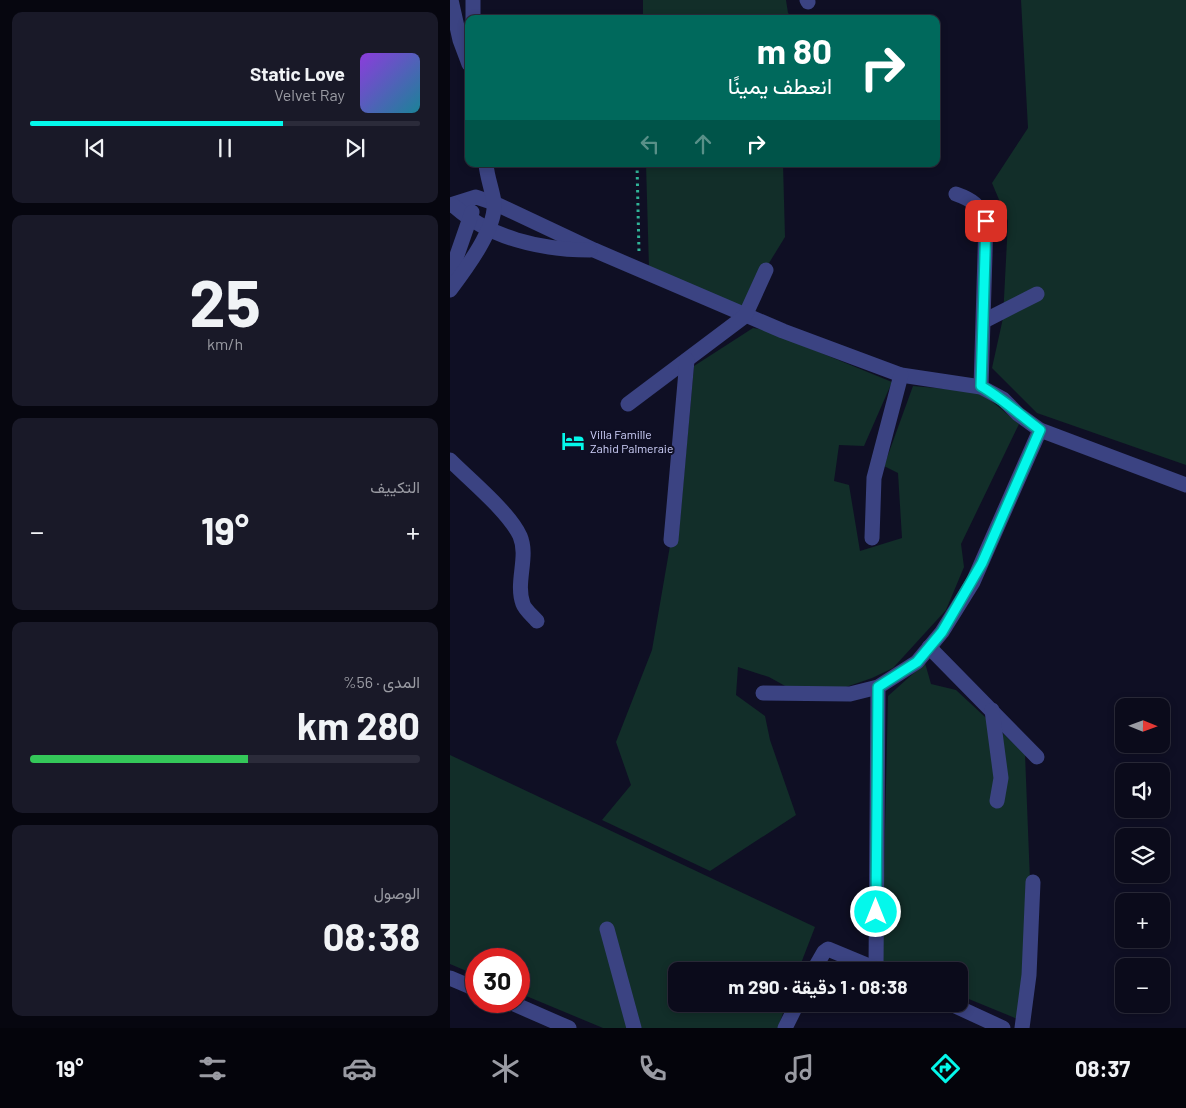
<!DOCTYPE html>
<html lang="ar">
<meta charset="utf-8">
<style>
:root{--surface:#0b0b1b;--page:#191928;--text:#f1f3f6;--muted:#9a9ba3;--line:#2b2b3a;--accent:#04f8eb}
body{margin:0;font-family:Barlow,Vazirmatn,sans-serif;background:var(--page);color:var(--text);direction:rtl;height:100vh;display:flex;flex-direction:column;font-size:19px;white-space:nowrap}
*{box-sizing:border-box;margin:0}
p{font-size:16px;color:var(--muted)}
.icon{flex:none;width:28px;height:28px;fill:none;stroke:currentColor;stroke-width:2;stroke-linecap:round;stroke-linejoin:round}
.map{position:relative;flex:1;overflow:hidden;direction:ltr}
.drawer{display:flex;flex-direction:column;gap:12px;padding:12px;background:#06060f;width:450px}
.drawer>*{flex:none}
.hud{position:absolute;left:15px;top:15px;width:475px;height:152px;border-radius:10px;box-shadow:0 2px 8px #0003,0 0 0 1px var(--line);direction:rtl;background:#00695c;color:#fff;overflow:hidden}
.needle{width:32px;rotate:91deg}
.controls{position:absolute;left:665px;top:698px;display:grid;gap:10px}
.controls a{display:grid;place-items:center;width:55px;height:55px;border-radius:10px;background:var(--surface);box-shadow:0 2px 8px #0003,0 0 0 1px var(--line);font-size:25px}
.speed{position:absolute;left:15px;top:948px;display:flex;gap:10px;font-size:25px;font-weight:700;text-align:center}
.speed>*{display:grid;place-content:center;width:65px;height:65px;border-radius:50%;background:var(--surface);box-shadow:0 2px 8px #0003,0 0 0 1px var(--line);line-height:1}
.speed .limit{border:8px solid #d22;background:#fff;color:#111}
.pin{position:absolute;display:grid;place-items:center;width:42px;height:42px;color:#fff;margin:-21px;border-radius:10px;box-shadow:0 2px 8px #0006}
.me{position:absolute;width:55px;margin:-28px;rotate:0deg;stroke-linejoin:round;filter:drop-shadow(0 0 4px #0008)}
.turn{display:flex;align-items:center;gap:18px;height:105px;padding:0 25px;font-size:22px}
.turn .icon{width:65px;height:65px;stroke-width:2.5}
.turn b{display:block;font-size:35px;line-height:42px}
.lanes{display:flex;align-items:center;height:48px;padding:0 25px;background:#0003;justify-content:center;gap:25px;direction:ltr}
.lanes .off{opacity:.35}
.big{font-size:38px;font-weight:700;line-height:1.1}
.drawer .card{flex:1;display:flex;flex-direction:column;justify-content:center;gap:8px;min-width:0;padding:0 18px;border-radius:10px;background:var(--page)}
.drawer .dial{align-items:center;gap:0}
.dial b{font-size:65px;line-height:1}
.song{display:flex;align-items:center;gap:15px}
.cover{width:60px;height:60px;border-radius:8px;background:linear-gradient(135deg,hsl(270 70% 55%),hsl(190 70% 35%))}
.played{height:5px;border-radius:2px;background:linear-gradient(90deg,var(--accent) 65%,var(--line) 65%)}
.keys{display:flex;justify-content:space-around;direction:ltr}
.heat{display:flex;justify-content:space-between;align-items:center;font-size:28px;direction:ltr}
.charge{height:8px;border-radius:4px;background:linear-gradient(90deg,#34c759 56%,var(--line) 0)}
.trip{position:absolute;left:218px;top:962px;width:300px;height:50px;border-radius:10px;background:var(--surface);box-shadow:0 2px 8px #0003,0 0 0 1px var(--line);font-weight:700;line-height:50px;text-align:center;direction:rtl}
.menu{display:flex;height:80px;justify-content:space-around;align-items:center;background:#04040b;color:var(--muted)}
.menu .icon{width:35px;height:35px}
.menu .on{color:var(--accent)}
.menu b{font-size:22px;color:var(--text)}
main{display:flex;flex:1;min-height:0}
.map>svg:first-child{display:block}
</style>
<main>
<div class="map">
<svg width="736" height="1028" viewBox="0 0 736 1028">
<rect width="100%" height="100%" fill="#0f0f24"/>
<g fill="#122e29">
<path d="M193,0H336L338,13L344,19H193Z"/>
<path d="M571,0H736V465L587,413L542,368L553,318L558,221L542,183L578,128Z"/>
<path d="M196,164H333L335,237L292,307L199,268Z"/>
<path d="M303,328L315,330L442,382L414,446L389,445L384,481L399,485L410,551L452,538L448,473L434,466L463,386L531,392L569,424L511,544L514,567L496,610L443,668L422,678L396,687H337L319,677L288,667L286,695L315,716L320,740L346,815L260,871L152,820L181,785L166,742L202,650L221,540H228L244,366Z"/>
<path d="M475,663L481,684L506,690L575,754L580,881L570,1020L509,995V971H448L432,965L438,696Z"/>
<path d="M0,755L365,927L348,971H226V1004H336L328,1028H153L69,993V959H26V975L0,964Z"/>
</g>
<g fill="none" stroke-linecap="round" stroke-linejoin="round">
<path stroke="#31b498" stroke-width="3" stroke-dasharray="2.5 4" stroke-linecap="butt" d="M187,164L189,253"/>
<g stroke="#3b4382" stroke-width="15">
<path d="M1,0L10,40L19,64"/>
<path d="M23,0V19"/>
<path d="M357,0L358,2"/>
<path d="M506,194C523,200 529,205 536,221L531,387"/>
<path d="M0,205L26,197L44,203L144,250L333,331L451,375L531,387L553,399L568,414L590,430L736,485"/>
<path d="M3,205C39,238 91,250 140,250"/>
<path d="M1,285L5,261L22,212"/>
<path d="M0,290C15,270 47,228 44,202C42,189 37,177 36,164"/>
<path d="M534,321L587,294"/>
<path d="M178,404L295,316L316,270"/>
<path d="M0,460C20,480 59,512 70,536C79,557 65,582 73,604C75,610 83,616 87,621"/>
<path d="M422,538L424,478L451,375"/>
<path d="M221,540L237,360"/>
<path d="M479,647L587,757"/>
<path d="M313,693L400,694L428,687L467,662L492,632L523,582L590,430"/>
<path d="M542,710L551,778L547,801"/>
<path d="M157,929L184,1028"/>
<path d="M426,969L428,687"/>
<path d="M363,971L374,952L378,949L431,971"/>
<path d="M0,978L26,989"/>
<path d="M57,1001L119,1028"/>
<path d="M501,1004L553,1028"/>
<path d="M335,1028L347,1004"/>
<path d="M572,1028L579,975L583,882"/>
</g>
</g>
<g fill="none" stroke-linecap="round" stroke-linejoin="round">
<defs>
<path id="route" d="M426,912L428,687L467,662L492,632L532,563L590,430C570,415 553,399 531,386L536,221"/>
</defs>
<use href="#route" stroke="#03a199" stroke-width="12"/>
<use href="#route" stroke="#04f8eb" stroke-width="9"/>
</g>
<defs>
<symbol id="hotel-bare" viewBox="-9 -9 18 18"><path d="M-6-4.5h1.5V1H6V5H4.5V3h-9V5H-6ZM-4 0a1.8 1.8 0 1 1 3.6 0ZM.5 0V-2.5h3Q6-2.5 6 0Z" fill="#04f8eb" stroke="#0f0f24" stroke-width="2.5" paint-order="stroke"/></symbol>
</defs>
<g fill-rule="evenodd">
<use href="#hotel-bare" x="107" y="425" width="32" height="32"/>
</g>
<g text-anchor="middle" dominant-baseline="central" stroke-width="4" stroke-linejoin="round" paint-order="stroke">
<g font-size="12" fill="#d2d4fe" stroke="#0f0f24" text-anchor="start">
<text x="140" y="434">Villa Famille<tspan x="140" dy="14">Zahid Palmeraie</tspan></text>
</g>
</g>
</svg>
<div class="controls">
<a><svg class="needle" viewBox="-14 -14 28 28"><path d="M0-13l5 13h-10z" fill="#e53935"/><path d="M0 13l5-13h-10z" fill="#9a9ba3"/></svg></a>
<a><svg class="icon" aria-label="sound" viewBox="0 0 24 24"><path d="M4 9h4l5-4v14l-5-4H4zM17 9q2 3 0 6"/></svg></a>
<a><svg class="icon" aria-label="layers" viewBox="0 0 24 24"><path d="M12 4l9 5-9 5-9-5zM3 14l9 5 9-5"/></svg></a>
<a>+</a>
<a>−</a>
</div>
<div class="speed"><div class="limit">30</div></div>
<div class="pin" style="left:536px;top:221px;background:#d93025"><svg class="icon" aria-label="arrive" viewBox="0 0 24 24"><path d="M6 21V4h12l-3 4 3 4H6"/></svg></div>
<svg class="me" style="left:426px;top:912px" viewBox="-20 -20 40 40"><circle r="17" fill="#04f8eb" stroke="#fff" stroke-width="3"/><path d="M0-11L8 9 0 5-8 9z" fill="#fff"/></svg>
<div class="trip">08:38 · 1 دقيقة · 290 m</div>
<div class="hud">
<div class="turn"><svg class="icon" aria-label="right" viewBox="0 0 24 24"><path d="M7 20v-9h11M14 6l5 5-5 5"/></svg><div><b>80 m</b>انعطف يمينًا</div></div>
<div class="lanes"><svg class="icon off" aria-label="left" viewBox="0 0 24 24"><path d="M17 20v-9H6M10 6l-5 5 5 5"/></svg><svg class="icon off" aria-label="ahead" viewBox="0 0 24 24"><path d="M12 20V5M6 11l6-6 6 6"/></svg><svg class="icon" aria-label="right" viewBox="0 0 24 24"><path d="M7 20v-9h11M14 6l5 5-5 5"/></svg></div>
</div>
</div>
<section class="drawer">
<div class="card">
<div class="song"><i class="cover"></i><div><b>Static Love</b><p>Velvet Ray</p></div></div>
<div class="played"></div>
<div class="keys"><svg class="icon" aria-label="previous" viewBox="0 0 24 24"><path d="M18 5L8 12l10 7zM5 5v14"/></svg><svg class="icon" aria-label="pause" viewBox="0 0 24 24"><path d="M8 5v14M16 5v14"/></svg><svg class="icon" aria-label="next" viewBox="0 0 24 24"><path d="M6 5l10 7-10 7zM19 5v14"/></svg></div>
</div>
<div class="card dial"><b>25</b><p>km/h</p></div>
<div class="card"><p>التكييف</p>
<div class="heat"><a>−</a><b class="big">19°</b><a>+</a></div>
</div>
<div class="card"><p>المدى · 56%</p><b class="big">280 km</b><div class="charge"></div></div>
<div class="card"><p>الوصول</p><b class="big">08:38</b></div>
</section>
</main>
<nav class="menu">
<b>08:37</b>
<svg class="icon on" aria-label="directions" viewBox="0 0 24 24"><path d="M12 3l9 9-9 9-9-9zM9 14v-3h6M13 9l2 2-2 2"/></svg>
<svg class="icon" aria-label="music" viewBox="0 0 24 24"><path d="M9 18V5l10-2v13"/><circle cx="6" cy="18" r="3"/><circle cx="16" cy="16" r="3"/></svg>
<svg class="icon" aria-label="phone" viewBox="0 0 24 24"><path d="M5 4h4l2 5-3 2q2 4 5 5l2-3 5 2v4C11 20 4 13 5 4z"/></svg>
<svg class="icon" aria-label="climate" viewBox="0 0 24 24"><path d="M12 3v18M4 7l16 10M4 17L20 7"/></svg>
<svg class="icon" aria-label="car" viewBox="0 0 24 24"><path d="M5 17H2v-5l4-1 3-4h7l3 4 3 1v5h-3M9 17h6M6 11h13"/><circle cx="7" cy="17" r="2"/><circle cx="17" cy="17" r="2"/></svg>
<svg class="icon" aria-label="filters" viewBox="0 0 24 24"><path d="M4 7h16M4 17h16"/><circle cx="9" cy="7" r="2"/><circle cx="15" cy="17" r="2"/></svg>
<b>19°</b>
</nav>
